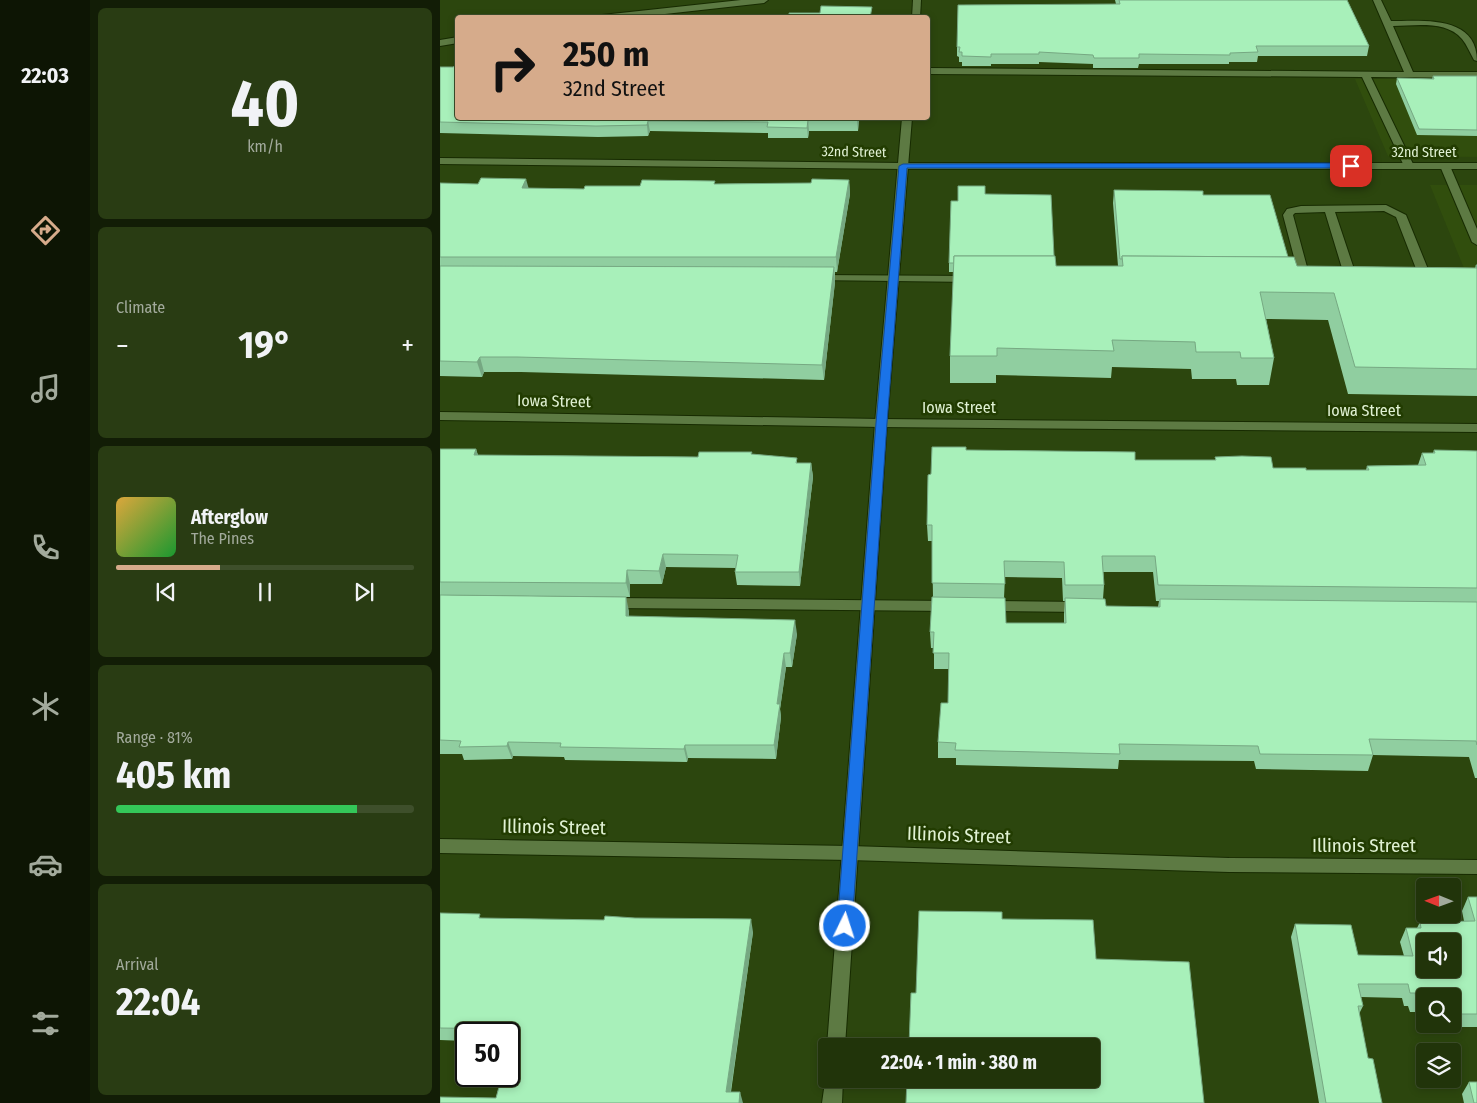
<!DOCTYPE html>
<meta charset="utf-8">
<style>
:root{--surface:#21340a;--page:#293c13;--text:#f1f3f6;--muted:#a2aa9c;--line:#3e4f2b;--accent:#d6ab8b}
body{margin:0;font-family:"Fira Sans Condensed",sans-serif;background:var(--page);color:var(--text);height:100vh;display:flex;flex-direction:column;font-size:19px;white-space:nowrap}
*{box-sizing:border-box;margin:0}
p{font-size:16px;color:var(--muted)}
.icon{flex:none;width:28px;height:28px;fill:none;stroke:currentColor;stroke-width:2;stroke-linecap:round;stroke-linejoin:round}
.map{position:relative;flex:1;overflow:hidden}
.panel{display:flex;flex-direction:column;gap:8px;padding:8px;background:#121d06;width:350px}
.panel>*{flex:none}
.banner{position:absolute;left:15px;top:15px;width:475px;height:105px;border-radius:5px;box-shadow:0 2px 8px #0003,0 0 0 1px var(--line);background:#d6ab8b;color:#111;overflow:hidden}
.needle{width:32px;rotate:271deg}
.tools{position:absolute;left:976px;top:878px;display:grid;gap:10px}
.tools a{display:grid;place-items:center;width:45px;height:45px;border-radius:5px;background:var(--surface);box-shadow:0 2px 8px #0003,0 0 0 1px var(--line);font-size:25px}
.speed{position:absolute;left:15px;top:1022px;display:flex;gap:10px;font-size:25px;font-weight:700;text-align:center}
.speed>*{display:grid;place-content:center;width:65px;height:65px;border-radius:50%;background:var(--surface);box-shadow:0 2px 8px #0003,0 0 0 1px var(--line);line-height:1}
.speed .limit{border:2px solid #111;border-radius:8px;background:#fff;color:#111}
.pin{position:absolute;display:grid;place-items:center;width:42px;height:42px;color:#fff;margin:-21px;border-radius:10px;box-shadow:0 2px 8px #0006}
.me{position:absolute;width:55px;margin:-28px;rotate:4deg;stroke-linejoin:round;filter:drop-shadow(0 0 4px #0008)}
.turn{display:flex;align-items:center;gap:18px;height:105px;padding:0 25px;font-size:22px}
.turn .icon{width:65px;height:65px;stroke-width:2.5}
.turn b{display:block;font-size:35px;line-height:42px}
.big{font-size:38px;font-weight:700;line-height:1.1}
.panel .tile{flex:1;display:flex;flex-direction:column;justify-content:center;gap:8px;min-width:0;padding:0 18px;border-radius:8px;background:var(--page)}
.panel .dial{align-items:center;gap:0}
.dial b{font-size:65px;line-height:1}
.song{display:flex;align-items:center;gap:15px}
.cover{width:60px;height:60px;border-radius:8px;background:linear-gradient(135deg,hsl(40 70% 55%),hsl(130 70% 35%))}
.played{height:5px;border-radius:2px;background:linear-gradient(90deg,var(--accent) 35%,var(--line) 35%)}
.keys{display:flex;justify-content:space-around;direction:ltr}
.heat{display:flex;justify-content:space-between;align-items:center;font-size:28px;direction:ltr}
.charge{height:8px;border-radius:4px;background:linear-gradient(90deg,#34c759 81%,var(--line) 0)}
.trip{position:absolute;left:378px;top:1038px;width:282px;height:50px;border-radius:5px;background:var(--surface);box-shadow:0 2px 8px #0003,0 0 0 1px var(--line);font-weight:700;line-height:50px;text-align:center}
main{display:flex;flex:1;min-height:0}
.menu{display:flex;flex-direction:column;width:90px;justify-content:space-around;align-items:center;background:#0d1504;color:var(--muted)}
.menu .icon{width:35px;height:35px}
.menu .active{color:var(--accent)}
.menu b{font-size:22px;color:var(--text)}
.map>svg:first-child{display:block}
</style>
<main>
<nav class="menu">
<b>22:03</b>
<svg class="icon active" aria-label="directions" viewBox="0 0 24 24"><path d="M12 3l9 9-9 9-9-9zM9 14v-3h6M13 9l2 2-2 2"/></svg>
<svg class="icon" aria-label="music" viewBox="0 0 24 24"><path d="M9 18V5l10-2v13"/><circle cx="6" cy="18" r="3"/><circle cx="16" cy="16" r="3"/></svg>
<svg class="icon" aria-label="phone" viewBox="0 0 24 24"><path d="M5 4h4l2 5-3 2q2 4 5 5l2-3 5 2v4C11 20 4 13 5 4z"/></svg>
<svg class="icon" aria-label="climate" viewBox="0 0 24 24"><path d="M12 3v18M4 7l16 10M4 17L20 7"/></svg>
<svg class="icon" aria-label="car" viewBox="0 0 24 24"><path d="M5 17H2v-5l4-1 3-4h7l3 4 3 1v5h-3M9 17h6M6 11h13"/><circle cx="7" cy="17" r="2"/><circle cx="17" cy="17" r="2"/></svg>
<svg class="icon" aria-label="filters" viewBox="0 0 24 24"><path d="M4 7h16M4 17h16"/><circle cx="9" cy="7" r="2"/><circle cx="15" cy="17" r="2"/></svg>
</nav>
<section class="panel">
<div class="tile dial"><b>40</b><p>km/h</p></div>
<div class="tile"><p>Climate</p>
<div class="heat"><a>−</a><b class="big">19°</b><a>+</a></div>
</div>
<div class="tile">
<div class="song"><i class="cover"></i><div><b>Afterglow</b><p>The Pines</p></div></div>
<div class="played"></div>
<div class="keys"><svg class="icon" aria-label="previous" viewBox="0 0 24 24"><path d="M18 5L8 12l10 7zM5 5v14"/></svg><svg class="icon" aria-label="pause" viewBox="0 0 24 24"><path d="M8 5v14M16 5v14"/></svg><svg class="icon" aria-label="next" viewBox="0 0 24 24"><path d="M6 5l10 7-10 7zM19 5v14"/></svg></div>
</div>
<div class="tile"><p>Range · 81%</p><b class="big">405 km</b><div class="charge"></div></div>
<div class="tile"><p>Arrival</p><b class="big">22:04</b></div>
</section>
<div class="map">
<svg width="1037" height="1103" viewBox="0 0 1037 1103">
<rect width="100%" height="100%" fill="#2c460e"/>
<g fill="#314e0d">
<path d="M915,79H1037V157L948,156Z"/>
<path d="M990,185H1037V278H1028Z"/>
</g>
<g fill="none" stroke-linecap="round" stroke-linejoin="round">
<defs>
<g id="service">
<path d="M933,0H941L951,21C983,21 1037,15 1037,61L1034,60C1030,53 1027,45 1022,39C1006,20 974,26 953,26L973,72H1037V78L931,77L974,166L969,169L964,166L922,77L488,74V68L964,72Z"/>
<path d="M1005,163L1010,166L1037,229V245L1032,242L1000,166Z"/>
<path d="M946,205L966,215L992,279L990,281L986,282L980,279L956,217L944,211L895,212L917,278L911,281L905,278L885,212L855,213L853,215L870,278L868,280H860L843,215L847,209L861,206Z"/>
<path d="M378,275L532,276L538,279L532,282L374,280L372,278Z"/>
<path d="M171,598L509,601L514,602L516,606L514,610L509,611L171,608L166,607L164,603L166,599Z"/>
<path d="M548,601L642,602L647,603L649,607L647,611L642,612L548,611L543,610L541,606L543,602Z"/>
</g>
<g id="minor">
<path d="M301,0H328L324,3L189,18H158L162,15Z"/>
<path d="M18,37V43L0,46V40Z"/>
<path d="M0,158L463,163H1037V169H463L0,164Z"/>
<path d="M0,412L441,419L1037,424V432L441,427L0,420Z"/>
<path d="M0,839L410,846L789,858L1037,860V874L789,872L410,860L0,853Z"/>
</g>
<g id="secondary">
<path d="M473,0H481L480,18H472Z"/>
<path d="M462,118H472L447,423L405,1046H387L435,423Z"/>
<path d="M386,1075V1079H403L402,1103H382Z"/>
</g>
</defs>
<use href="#service" stroke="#172b01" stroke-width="2"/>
<use href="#minor" stroke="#172b01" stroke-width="2"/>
<use href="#secondary" stroke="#172b01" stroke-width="2"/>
<use href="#service" fill="#5d7a43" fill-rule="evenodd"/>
<use href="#minor" fill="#5d7a43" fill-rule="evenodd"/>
<use href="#secondary" fill="#5d7a43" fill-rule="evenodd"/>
</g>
<g fill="#90cea0" fill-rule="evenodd">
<path d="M675,0H907L929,46L927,56H818L817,62H789V64H699L698,68H653V64L599,62V64H551V66H522V62H519V57L517,56V47L676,4Z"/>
<path d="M0,67L18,118H419L418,131H369L368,138H328V133L210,131L208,136L158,137L0,133Z"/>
<path d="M993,76H1037V136L977,135L956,84L957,78L992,79Z"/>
<path d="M409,180L410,194L397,272H395V282L384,380L81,372H44L42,377L0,376V183L88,188L144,189L275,184L371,183Z"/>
<path d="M674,190L763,195L848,257L857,266L1035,268L1036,265H1037V396L908,394L888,320L826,319L834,358L829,385H797L796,379H752L751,369L672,367L671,378L556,375V383H510V356L514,272H509V263L518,201L545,194L614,256L616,266H678L673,203Z"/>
<path d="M0,449H36L38,455L258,457L312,454L357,458V463H371L373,477L360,586L297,585L295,572L296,568L226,567L222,584H190V597L0,595Z"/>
<path d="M526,450L695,460H775V457L833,468L866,470H926L927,466L978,465L982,453H993L994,450L1037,451V778H1035L1029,757L933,755L928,771L816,769L814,761L679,760L678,769L516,765V758H498V742L508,703L509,669H494V648H491L490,632L493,597L492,541H488L487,525L491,474ZM663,572H713L716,601H719L718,607L666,606L663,599L664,585ZM565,577L622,578L623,601H625L624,614V623H566L564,598Z"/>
<path d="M0,595L189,611V617L357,634L352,667H346L340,709L341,717L336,759L248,758L247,762L125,760L124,757L73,756L72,759L24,760L22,754H0Z"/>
<path d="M1028,897H1037V1027H1005L1004,1024H1012V996H985V1012H970L968,1006H964L962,998L921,997L923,1006L919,1014L928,1058L942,1103H879L851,937L855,924L918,955L964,956L960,942L966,928H977L980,922L1024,921L1022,911Z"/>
<path d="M0,913L42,918L313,932L291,1092L56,1098L70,1042H69V1034H26V1041L0,1040Z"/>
<path d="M1029,1082L1037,1103H1024L1022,1094Z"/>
</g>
<g fill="#76a882">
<path d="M418,118H419L418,131L417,120Z"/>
<path d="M368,120L369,131L368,138L367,128Z"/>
<path d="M208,121L210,131L208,136L207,125Z"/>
<path d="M86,179L90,193L82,188Z"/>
<path d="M409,180L410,194L397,272L396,257Z"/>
<path d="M394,267L395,282L384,380L382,365Z"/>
<path d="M40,357L44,372L42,377L37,362Z"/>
<path d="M36,449L40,463L34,455Z"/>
<path d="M371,463L373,477L360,586L359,572Z"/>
<path d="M223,554L226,567L222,584L219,571Z"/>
<path d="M187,570L190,584V597L186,583Z"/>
<path d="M186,597L189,611V630L186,616Z"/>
<path d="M355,620L357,634L352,667L350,653Z"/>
<path d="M344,653L346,667L340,709L341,717L336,759L334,745L337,704Z"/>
<path d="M68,742L73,756L72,759L67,746Z"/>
<path d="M245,745L248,758L247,762L244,749Z"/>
<path d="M311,919L313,932L289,1103L286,1092Z"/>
<path d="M300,1092L303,1103H299Z"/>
</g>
<g fill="#a8f0ba" stroke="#76a882" fill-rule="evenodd">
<path d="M679,0H907L929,46H816L818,52L790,53V55L699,54V58H654L653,55L599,52V54H551V57L522,56V52H519L520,47H517L518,5L680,4Z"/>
<path d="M381,6L432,7L430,18H349V13H380Z"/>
<path d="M16,65H18V118H418L417,120H368L367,128L327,127L328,122L208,121L207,125L156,126L0,122V67H13Z"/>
<path d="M993,76H1037V130L979,129L957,78L994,79Z"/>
<path d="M41,178L86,179L82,188L144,189L145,186H200L202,180L275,181L274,184L371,183L372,179L409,180L396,257H0V183L38,184Z"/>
<path d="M518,186H545V194L611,195L614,256H514V263H509L511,201H518Z"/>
<path d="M674,190L763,191V195H830L848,257L682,256V259H680Z"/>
<path d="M514,256H615L616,266H683L682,256L854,257L857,266L1037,268L1036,265H1037V369L915,367L894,293L820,292L834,358H801L800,352H756L755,342L672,340L674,351L557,348V356H510Z"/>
<path d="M0,266L394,267L382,365L77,357H40L37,362L0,361Z"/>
<path d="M492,447H526V450L695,452V460H776L775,457L802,456L831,457L833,468H866V470H929L927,466L986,465L982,453H995L994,450L1037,451V588L718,585L715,556H662L664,585H625L624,562L564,561L565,584L492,583V525H487L488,475L491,474Z"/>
<path d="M0,449H36L34,455L258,457L259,452H312L311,454L357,458L356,463H371L359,572H295L298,555L223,554L219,571L187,570L186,583L0,582Z"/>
<path d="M0,595L186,597V616L355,620L350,653H344L337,704H340L334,745H245L244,749L120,747L121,743L68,742L67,746L19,747L21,741L0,740Z"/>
<path d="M492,597L565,598L566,623H626L625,598L665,599L666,606L720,607V599L1037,602V745L1036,741L929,739L933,755L820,754L818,746L679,744L680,754L515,750L516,743L498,742L501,703H508L509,653H493L494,632H490Z"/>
<path d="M1028,897H1037V1014H1012V996H985V999H976L975,993H970L968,984H918L923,1006H918L928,1058L933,1059L942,1103H886L855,924L911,925L918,955L973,956L966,928H981L980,922L1035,921ZM985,941H1012V969H985Z"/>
<path d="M479,911L562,912V919L653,920L656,959L749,962L764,1103H466L467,1079H651V1046H469L471,993H476Z"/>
<path d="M0,913L40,914L39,918L164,920L165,916L195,918L311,919L286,1092H300L299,1103H0V1097L56,1098L62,1076H69V1048L73,1029L0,1028Z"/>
<path d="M1029,1082H1037V1103H1034Z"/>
</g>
<path fill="#1a73e8" stroke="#114b97" d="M911,163L914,164V168H467L447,423L412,926L410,931L405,933L400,931L397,926L436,423L459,166L463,164Z"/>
<g text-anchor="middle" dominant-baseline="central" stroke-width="5" stroke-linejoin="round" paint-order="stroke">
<g font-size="14" fill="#e0f1d3" stroke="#223c01">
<text transform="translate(414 152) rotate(1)">32nd Street</text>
<text x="984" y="152">32nd Street</text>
</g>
<g font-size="16" fill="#e0f1d3" stroke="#223c01">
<text transform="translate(114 401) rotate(1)">Iowa Street</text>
<text x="519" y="407">Iowa Street</text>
<text x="924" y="410">Iowa Street</text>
</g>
<g font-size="19" fill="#e0f1d3" stroke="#223c01">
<text transform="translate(114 827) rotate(1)">Illinois Street</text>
<text transform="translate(519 835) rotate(2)">Illinois Street</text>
<text x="924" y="845">Illinois Street</text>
</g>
</g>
</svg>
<div class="tools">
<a><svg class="needle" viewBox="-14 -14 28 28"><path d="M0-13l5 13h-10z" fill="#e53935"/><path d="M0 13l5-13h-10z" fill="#a2aa9c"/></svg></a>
<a><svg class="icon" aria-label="sound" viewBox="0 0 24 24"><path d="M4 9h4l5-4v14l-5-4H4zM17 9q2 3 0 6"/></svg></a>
<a><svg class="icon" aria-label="search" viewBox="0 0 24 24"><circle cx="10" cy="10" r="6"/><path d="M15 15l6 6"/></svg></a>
<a><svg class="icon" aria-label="layers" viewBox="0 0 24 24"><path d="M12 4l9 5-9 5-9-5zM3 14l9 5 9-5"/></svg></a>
</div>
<div class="speed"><div class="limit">50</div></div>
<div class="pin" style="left:911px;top:166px;background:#d93025"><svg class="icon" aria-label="arrive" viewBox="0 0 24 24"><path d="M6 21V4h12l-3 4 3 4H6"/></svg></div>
<svg class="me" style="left:405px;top:926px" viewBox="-20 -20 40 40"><circle r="17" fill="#1a73e8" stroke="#fff" stroke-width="3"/><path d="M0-11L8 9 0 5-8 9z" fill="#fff"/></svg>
<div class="trip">22:04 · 1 min · 380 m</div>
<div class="banner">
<div class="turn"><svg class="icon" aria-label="right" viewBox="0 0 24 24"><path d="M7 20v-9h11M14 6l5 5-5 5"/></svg><div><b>250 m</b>32nd Street</div></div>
</div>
</div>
</main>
